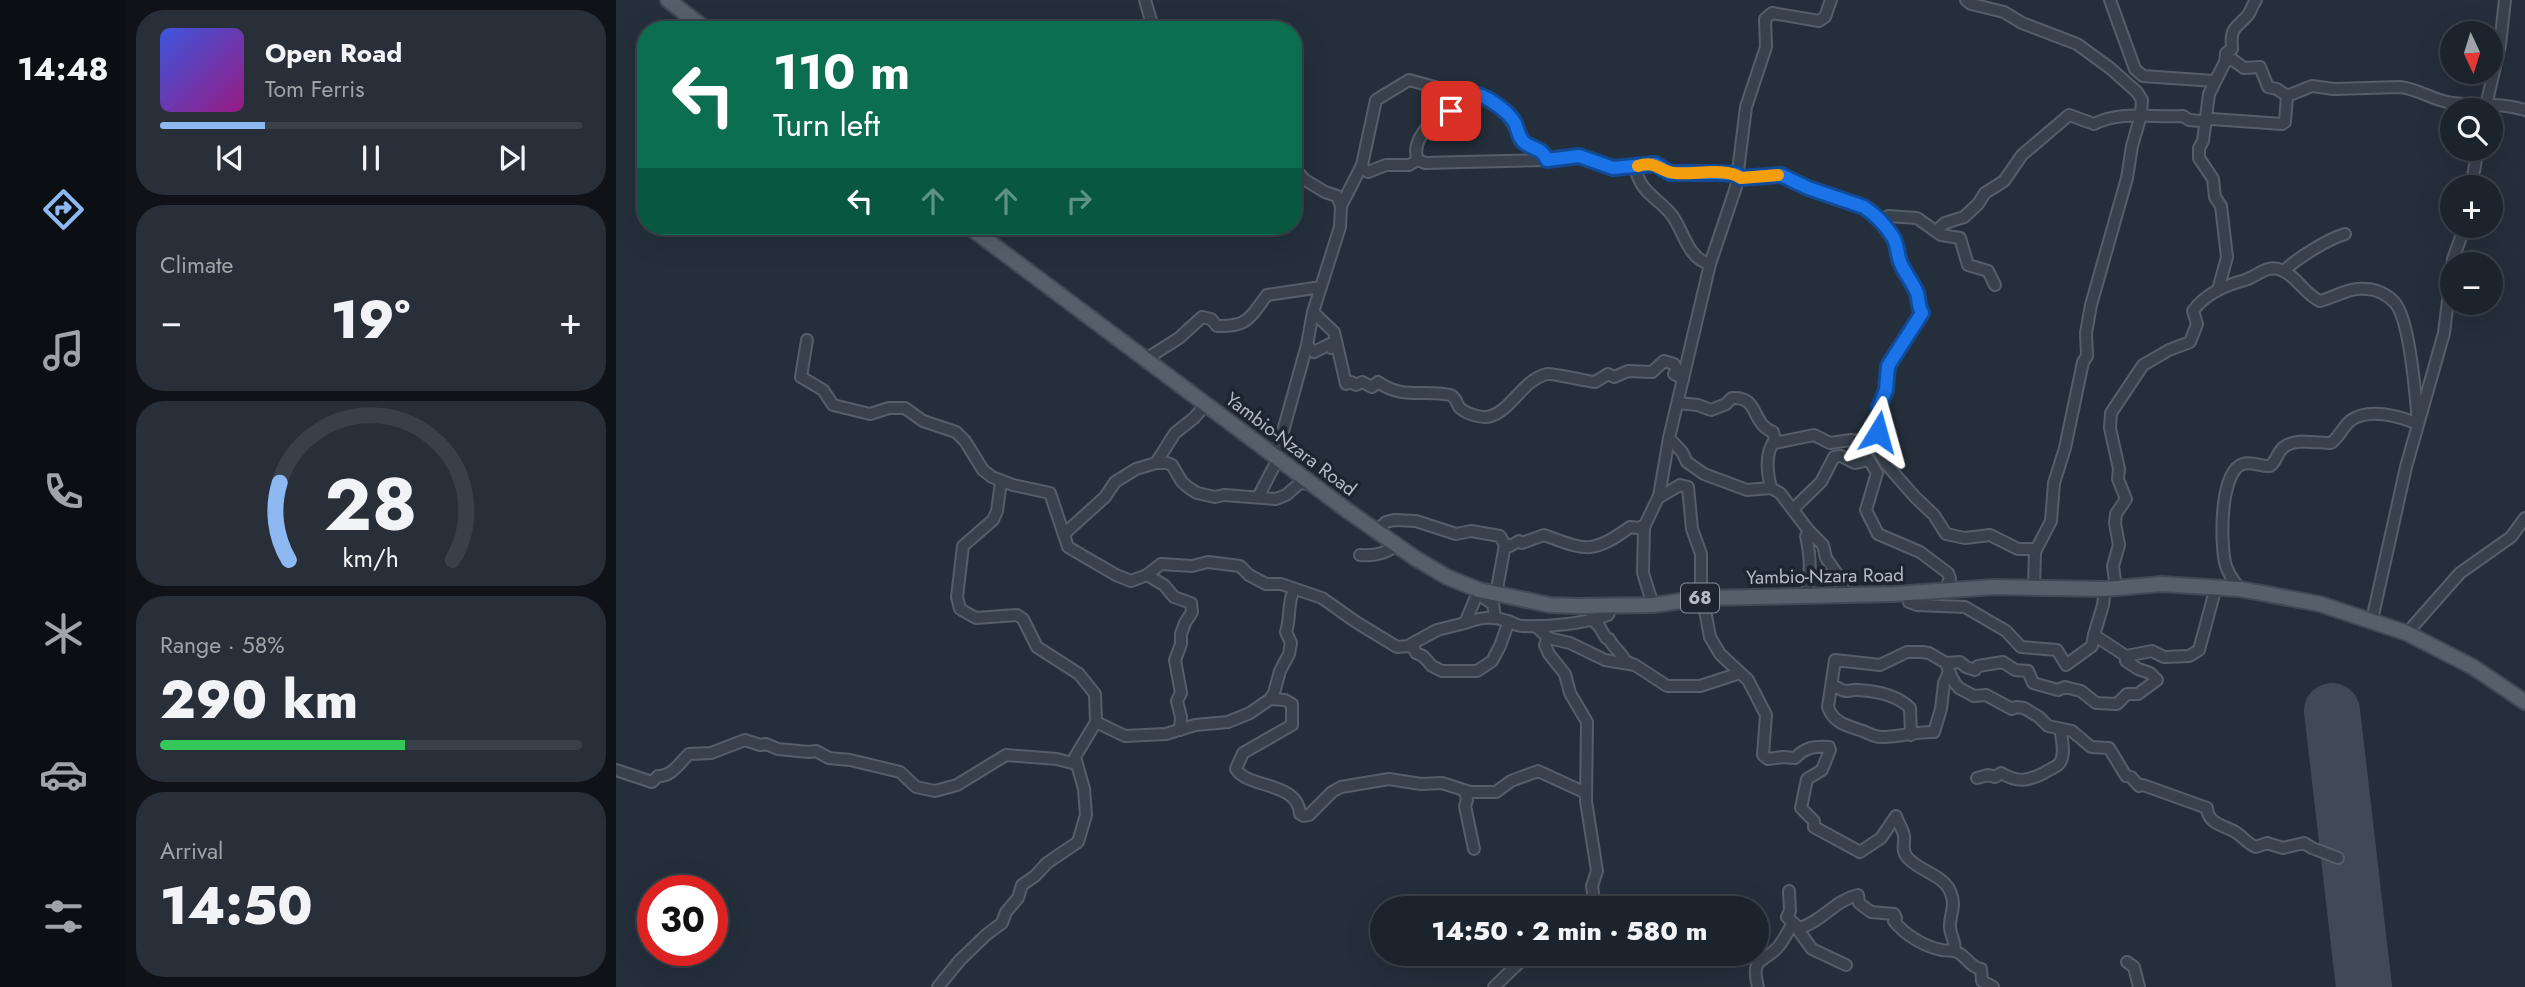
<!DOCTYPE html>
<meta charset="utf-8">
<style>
:root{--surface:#1b232c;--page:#282f38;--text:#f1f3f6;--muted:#a0a4a9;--line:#394048;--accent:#8db8f2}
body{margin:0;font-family:Jost,sans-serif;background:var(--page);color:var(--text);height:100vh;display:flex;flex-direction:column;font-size:26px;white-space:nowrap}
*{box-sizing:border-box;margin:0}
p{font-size:23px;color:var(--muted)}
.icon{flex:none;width:38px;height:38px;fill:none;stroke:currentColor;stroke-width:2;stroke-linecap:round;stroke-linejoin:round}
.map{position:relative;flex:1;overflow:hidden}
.side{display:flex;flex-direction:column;gap:10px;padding:10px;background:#0f1318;width:490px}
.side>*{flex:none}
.guide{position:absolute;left:21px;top:21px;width:665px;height:214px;border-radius:28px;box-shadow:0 7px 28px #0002,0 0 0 2px var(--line);background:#0b6e4f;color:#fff;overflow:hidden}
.needle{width:46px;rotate:176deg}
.tools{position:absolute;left:1824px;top:21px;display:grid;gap:14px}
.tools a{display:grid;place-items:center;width:63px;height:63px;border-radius:50%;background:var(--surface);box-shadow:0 7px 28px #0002,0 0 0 2px var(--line);font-size:35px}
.speed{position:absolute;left:21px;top:875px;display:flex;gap:14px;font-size:35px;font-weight:700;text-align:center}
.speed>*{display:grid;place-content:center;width:91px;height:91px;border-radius:50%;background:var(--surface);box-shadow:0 7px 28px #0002,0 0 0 2px var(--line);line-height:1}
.speed .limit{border:10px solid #d22;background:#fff;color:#111}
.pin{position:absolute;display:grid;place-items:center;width:60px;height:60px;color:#fff;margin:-30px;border-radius:14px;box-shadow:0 4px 10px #0006}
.me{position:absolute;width:77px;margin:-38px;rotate:8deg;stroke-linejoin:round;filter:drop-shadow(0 0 5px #0008)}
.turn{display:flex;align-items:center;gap:24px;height:147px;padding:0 21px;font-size:32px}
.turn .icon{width:91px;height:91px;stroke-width:2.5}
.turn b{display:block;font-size:49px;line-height:60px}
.lanes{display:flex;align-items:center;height:66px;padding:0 21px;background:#0003;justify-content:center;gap:35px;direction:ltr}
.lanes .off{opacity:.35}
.big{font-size:52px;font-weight:800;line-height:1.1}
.side .tile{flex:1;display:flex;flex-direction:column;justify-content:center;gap:10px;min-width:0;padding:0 24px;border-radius:28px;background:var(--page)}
.side .dial{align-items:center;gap:0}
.dial svg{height:182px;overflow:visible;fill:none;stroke:var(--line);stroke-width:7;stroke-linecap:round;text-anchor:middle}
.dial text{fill:var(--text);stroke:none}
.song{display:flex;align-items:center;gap:21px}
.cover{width:84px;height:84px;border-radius:10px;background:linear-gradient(135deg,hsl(230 70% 55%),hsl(310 70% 35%))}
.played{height:7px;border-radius:4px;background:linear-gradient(90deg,var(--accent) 25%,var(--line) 25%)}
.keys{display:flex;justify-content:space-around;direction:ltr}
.heat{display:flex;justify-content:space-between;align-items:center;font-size:38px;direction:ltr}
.charge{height:10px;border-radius:5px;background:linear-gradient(90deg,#34c759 58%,var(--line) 0)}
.trip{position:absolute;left:754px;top:896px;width:399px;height:70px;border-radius:35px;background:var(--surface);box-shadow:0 7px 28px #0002,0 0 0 2px var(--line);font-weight:800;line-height:70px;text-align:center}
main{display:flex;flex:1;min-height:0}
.tabs{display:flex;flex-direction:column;width:126px;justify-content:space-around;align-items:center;background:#0b0e12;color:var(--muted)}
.tabs .icon{width:49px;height:49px}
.tabs .on{color:var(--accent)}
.tabs b{font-size:32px;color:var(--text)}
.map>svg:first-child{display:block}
</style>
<main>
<nav class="tabs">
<b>14:48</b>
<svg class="icon on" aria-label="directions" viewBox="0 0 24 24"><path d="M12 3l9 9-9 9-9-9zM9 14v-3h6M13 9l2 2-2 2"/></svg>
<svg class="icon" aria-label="music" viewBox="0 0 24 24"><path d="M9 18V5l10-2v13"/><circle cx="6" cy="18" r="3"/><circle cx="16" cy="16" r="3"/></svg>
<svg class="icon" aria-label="phone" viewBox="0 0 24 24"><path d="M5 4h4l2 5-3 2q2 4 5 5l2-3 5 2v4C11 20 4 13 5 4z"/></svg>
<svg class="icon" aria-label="climate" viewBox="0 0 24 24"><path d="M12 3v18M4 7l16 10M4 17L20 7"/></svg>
<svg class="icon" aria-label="car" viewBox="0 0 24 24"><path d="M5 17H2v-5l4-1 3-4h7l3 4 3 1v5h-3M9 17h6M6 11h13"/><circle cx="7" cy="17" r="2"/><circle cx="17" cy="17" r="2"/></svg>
<svg class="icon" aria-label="filters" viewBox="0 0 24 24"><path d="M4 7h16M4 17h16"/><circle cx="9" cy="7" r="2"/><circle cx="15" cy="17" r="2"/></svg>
</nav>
<section class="side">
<div class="tile">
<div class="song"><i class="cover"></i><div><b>Open Road</b><p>Tom Ferris</p></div></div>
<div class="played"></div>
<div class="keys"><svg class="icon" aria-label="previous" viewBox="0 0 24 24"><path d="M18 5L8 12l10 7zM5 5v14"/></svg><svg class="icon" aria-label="pause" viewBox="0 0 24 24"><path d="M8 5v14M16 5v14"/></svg><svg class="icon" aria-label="next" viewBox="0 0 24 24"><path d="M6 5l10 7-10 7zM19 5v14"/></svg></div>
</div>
<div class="tile"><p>Climate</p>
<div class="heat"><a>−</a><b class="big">19°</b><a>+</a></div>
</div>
<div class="tile dial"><svg viewBox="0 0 100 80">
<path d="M14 69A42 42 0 1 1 86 69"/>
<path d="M14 69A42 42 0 0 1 10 35" stroke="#8db8f2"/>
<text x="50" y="56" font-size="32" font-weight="700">28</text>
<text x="50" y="72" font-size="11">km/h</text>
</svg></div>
<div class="tile"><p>Range · 58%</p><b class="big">290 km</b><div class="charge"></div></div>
<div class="tile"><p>Arrival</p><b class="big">14:50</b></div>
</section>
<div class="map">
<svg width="1909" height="987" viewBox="0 0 1909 987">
<rect width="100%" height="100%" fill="#242f3b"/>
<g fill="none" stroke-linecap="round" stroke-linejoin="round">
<path stroke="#3f4a56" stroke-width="56" d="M1716,711L1748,987"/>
<defs>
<g id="minor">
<path d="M529,0L536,24L542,30"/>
<path d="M1350,0L1355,4L1388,12L1406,23L1461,44L1494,68L1521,92L1526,100L1525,115L1516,146L1511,178L1475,305L1470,333L1471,356L1467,362L1449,448L1438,483L1435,521L1419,552L1418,587"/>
<path d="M1494,0L1519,69L1527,76L1598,81"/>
<path d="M1609,63L1610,53L1616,49C1614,26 1620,29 1632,15C1635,11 1637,4 1640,0"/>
<path d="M1869,110L1884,45L1889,0"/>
<path d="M802,160C795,145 809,129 818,119H826L829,109L837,111L851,101L855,93C883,95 896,123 909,143L922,148L931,160"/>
<path d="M746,165L748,170L752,172L770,165H793L802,160L809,163L847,162L931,160L963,156L997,168L1019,167L1032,164H1039L1054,173L1120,174L1125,179L1169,176L1192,188L1248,207L1267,222L1271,232L1278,238L1281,254L1301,294L1302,304L1306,313L1272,366L1271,390L1263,407L1265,422L1260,438L1263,452L1270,464L1299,497L1318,515L1330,534L1349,538L1374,535L1402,549H1418L1419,552"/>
<path d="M677,167L689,180L709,192L721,196L725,206"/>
<path d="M1019,167C1025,194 1040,196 1055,214C1068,230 1071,259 1094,264"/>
<path d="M1855,187L1862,149"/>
<path d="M1267,222L1272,216L1301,218L1325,235L1344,238L1352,265L1372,271L1379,285"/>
<path d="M1320,231L1329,223L1348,217L1362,204L1369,193L1388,181L1406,155L1453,115L1478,124C1506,110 1537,118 1567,116L1573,120L1585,121L1596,119L1666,124L1669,122L1671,96"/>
<path d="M1668,271C1681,258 1712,239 1729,234"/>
<path d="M1602,290L1611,257L1605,206L1599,197L1597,179L1583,158V148L1587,141L1593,94L1610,60H1617L1628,68L1644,67L1652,87L1661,89L1671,96L1696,86L1718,89L1784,87C1803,89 1818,101 1837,103C1862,106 1885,102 1909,110"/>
<path d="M697,312L718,332L730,384L735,382L740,385L746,382L756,387L762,382C787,400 808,389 834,395C841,397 840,404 844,408C851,414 866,419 875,416C894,411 908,379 931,374C937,373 969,381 979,382L992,374L998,377L1012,371L1036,372L1048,361L1058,364L1061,369L1058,374L1067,379"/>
<path d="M191,340L185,377L207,390L217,405L254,414L273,408H289L307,421L340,432L349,441L367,470L376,477L397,485L434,493L452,547L500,575L515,581L531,575L548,585L558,597L575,603L576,612L569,623L565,634V644L559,660L565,693L561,701L565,717L564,730"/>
<path d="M691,345L698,352L714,344L715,348L721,346"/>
<path d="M530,359L563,338L586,317L595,319L601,326C633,327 634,317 651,295L705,287"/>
<path d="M1062,403L1082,405L1095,410L1110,404L1116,398C1144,396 1134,423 1157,432L1159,440C1149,452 1151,472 1155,488"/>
<path d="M1053,438L1066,452L1071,462L1088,474L1131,490L1155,488L1164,493L1193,531L1190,536C1195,558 1195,574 1190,597"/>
<path d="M1159,443L1198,435L1214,443L1235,440L1261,443"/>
<path d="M657,455L664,442L691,345L697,312L724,227L725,206L746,165L760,100L793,80L852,96"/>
<path d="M540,463L559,433L578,418L590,404"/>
<path d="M385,482L381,511L377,520L347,546L341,597L344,609L360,618L401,615L407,619L421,647L463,674L479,694L480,722L509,736L550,734L579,725L612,722L634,713L654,699L658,693L664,671L673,654L675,643L670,632C675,617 671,603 678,590"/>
<path d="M642,497L662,459"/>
<path d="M1042,498L1064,485L1072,487L1076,529L1085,554V589L1094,637L1104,654L1132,680L1150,715L1147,755L1152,759L1167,757L1179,758C1190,747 1198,746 1213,747L1214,750L1206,770L1191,779L1185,808L1198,821V827L1244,852L1265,838L1280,816C1282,823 1287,829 1288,836C1289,844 1285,850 1291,857C1306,875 1336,874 1337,904C1337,911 1334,918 1334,925C1333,935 1341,941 1338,951"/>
<path d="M1177,509L1205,482L1218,457L1225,456L1239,463L1253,460L1261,473L1250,510L1262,534L1304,552L1332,573L1334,578L1329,591"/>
<path d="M761,531L770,522L778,520L800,521L840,534L855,531L884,536L889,545L894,546L903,541L906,543L928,535C969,550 976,555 1014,527L1023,528L1029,525"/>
<path d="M1193,531L1207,545L1210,558L1221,574L1230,596"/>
<path d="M448,534L489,497L499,482L520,469L540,463H551L556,465L566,482L573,488L581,493L599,497L608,495L660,499L670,495L684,483L696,484"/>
<path d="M744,555C757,556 770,554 780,545"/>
<path d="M531,575L545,564L576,566L592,562L624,566L633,575L650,584H665L706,598L740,622L781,647L792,646L821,630L849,623L863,590"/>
<path d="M1500,588L1497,566L1503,545L1499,523L1500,514L1510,499L1502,479L1503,469L1494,428L1495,413L1527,365L1553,350L1574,342L1581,324L1577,311C1589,294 1610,285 1629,280C1642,276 1651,264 1665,270C1681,276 1688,294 1704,301C1719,297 1734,287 1750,289C1761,289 1772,295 1779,303C1794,320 1800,398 1802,424C1783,416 1752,407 1734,421C1727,427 1723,437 1715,443C1701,443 1679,438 1668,447C1661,452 1661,461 1654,466C1646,467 1635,461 1627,464C1603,471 1604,547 1610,566C1613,576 1619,582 1624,589"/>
<path d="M1489,589L1487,605L1478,635L1510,656L1536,651L1548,657L1573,656L1583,650L1600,587"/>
<path d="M1294,593L1293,602L1301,605L1349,607L1390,631L1405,647L1441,650L1450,665L1476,646L1478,635"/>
<path d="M862,594L877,604L879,617"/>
<path d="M880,594L889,545"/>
<path d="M1037,605L1027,573L1028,527L1043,496L1053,438L1094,264L1120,187L1130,107L1150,47L1149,19L1156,13L1203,21L1209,17L1215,0"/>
<path d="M975,619L983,626L990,638L993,639C998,649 1005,651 1009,661L1016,664"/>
<path d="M1756,620L1790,467L1828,333L1837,259L1849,226"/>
<path d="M849,623C863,618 876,615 891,621C896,622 901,626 906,626C932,627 967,624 992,615L996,606"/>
<path d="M920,626L932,638L954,643L989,660L1019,665L1051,686H1084L1124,673"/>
<path d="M1791,633L1844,573L1895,537L1909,518"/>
<path d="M932,638L929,645L933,654L949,674L954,693L971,722L970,801L981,871L976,886L978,899L975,908"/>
<path d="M792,646L798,648L800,653L807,656L816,666L826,671H861L876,661L884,646L893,621"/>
<path d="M1330,663L1344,662L1350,667L1359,670L1362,666L1387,662L1399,670L1412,671L1417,683L1442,690L1449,687L1465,691L1480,703L1501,704L1511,694H1522L1541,680L1534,673L1522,669L1510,661V656"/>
<path d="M1332,674L1328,683L1325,709L1318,732C1301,731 1285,737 1268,737C1260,738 1254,734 1247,731C1232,726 1217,723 1212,707L1219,660L1264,665L1291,652H1306L1313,653L1330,663C1333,672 1336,681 1343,688L1358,696L1370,695L1396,709L1400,707L1408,708L1423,717L1432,726L1456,731L1475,747L1493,748L1510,776L1515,777L1523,786L1527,785L1591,808C1592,825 1609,825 1621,833C1628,838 1632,844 1640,847L1651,843L1667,848L1688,843L1696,848L1722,858"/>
<path d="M1216,686C1222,686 1224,691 1231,691C1235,691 1238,689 1242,690C1260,691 1281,695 1294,708L1295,735"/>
<path d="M654,699L669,700L676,704V725L627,753L620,769C632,789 682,781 684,814L688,816L693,815L716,792L725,787L773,779L805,784L826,783L854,792H880L895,781L922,771L970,793"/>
<path d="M0,770L36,782L42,776C56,777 64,762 73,754L95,753L129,740L144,745L150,744L162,749L193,752L200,751L213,758L234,760L284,772L300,787L319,791L341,785L390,755L441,759L460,764"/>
<path d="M1361,778L1372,775L1379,777L1385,773C1402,783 1412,781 1428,773C1432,770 1440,767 1443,764C1450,755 1446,739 1444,729"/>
<path d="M849,791L851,800L849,806L858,849"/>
<path d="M1173,891L1174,911L1171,917L1183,928C1206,922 1219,900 1242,895L1243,903L1255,912L1278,914L1280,918L1278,921C1289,935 1309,947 1326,950C1330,951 1334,950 1338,951C1350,954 1353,967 1365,969L1366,981L1377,987"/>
<path d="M1511,962L1518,967L1523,987"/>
<path d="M322,987L344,960L370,935L386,923L390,912L402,898L406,885L419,876L431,863L462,842L470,815L468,789L459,757L480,722"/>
<path d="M878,987L912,954"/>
<path d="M1142,987C1134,956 1148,963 1162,947C1168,940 1172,931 1177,923L1196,949L1230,965"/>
</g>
<g id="major">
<path d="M52,0L91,30"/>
<path d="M352,226L732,511L799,558L831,577L863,590L934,605L961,606L1037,605L1087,598L1278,594L1378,587L1489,589L1545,584L1624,589L1704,604L1791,633L1857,667L1909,702"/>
</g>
</defs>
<use href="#minor" stroke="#565f69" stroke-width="14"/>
<use href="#major" stroke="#414a54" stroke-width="18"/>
<use href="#minor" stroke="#38414c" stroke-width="10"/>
<use href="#major" stroke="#56606b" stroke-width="14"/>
</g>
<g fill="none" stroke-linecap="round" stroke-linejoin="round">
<defs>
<path id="route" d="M835,111L850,102L853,94C867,92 892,111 899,123C902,130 903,139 909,143C918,150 925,147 931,160L963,156L997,168L1039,164L1054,173H1101L1120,174L1125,178L1165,175L1192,188L1248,207C1260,215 1270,226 1277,237C1282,245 1281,256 1285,264C1289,273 1297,283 1301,293C1303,300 1302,306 1306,313L1272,366L1270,390L1263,407L1265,422L1262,432"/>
</defs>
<use href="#route" stroke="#114b97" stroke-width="18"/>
<use href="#route" stroke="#1a73e8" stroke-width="12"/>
<path stroke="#f59e0b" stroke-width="12" d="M1022,166C1041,160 1043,172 1059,173C1078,175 1109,167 1125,178L1162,175"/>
</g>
<g text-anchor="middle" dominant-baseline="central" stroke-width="7" stroke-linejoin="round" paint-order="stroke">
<rect fill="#1d2630" stroke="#878f9a" stroke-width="2" x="1065" y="583.5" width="38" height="29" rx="5"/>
<g font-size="18" font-weight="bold" fill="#b4bcc7">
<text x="1084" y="598">68</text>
</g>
<g font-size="19" fill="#b4bcc7" stroke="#1d2630">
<text transform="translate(675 444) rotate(37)">Yambio-Nzara Road</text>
<text transform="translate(1209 576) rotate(-1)">Yambio-Nzara Road</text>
</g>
</g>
</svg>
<div class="tools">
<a><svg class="needle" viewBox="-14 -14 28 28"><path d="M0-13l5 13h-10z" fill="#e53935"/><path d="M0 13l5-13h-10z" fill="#a0a4a9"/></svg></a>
<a><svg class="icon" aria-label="search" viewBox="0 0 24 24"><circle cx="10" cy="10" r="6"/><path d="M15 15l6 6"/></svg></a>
<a>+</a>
<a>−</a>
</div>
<div class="speed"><div class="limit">30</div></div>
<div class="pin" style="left:835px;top:111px;background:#d93025"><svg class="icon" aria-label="arrive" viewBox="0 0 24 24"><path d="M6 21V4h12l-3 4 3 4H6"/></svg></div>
<svg class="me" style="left:1262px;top:432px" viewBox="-20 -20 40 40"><path d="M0-17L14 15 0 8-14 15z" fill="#1a73e8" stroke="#fff" stroke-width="4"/></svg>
<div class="trip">14:50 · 2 min · 580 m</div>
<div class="guide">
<div class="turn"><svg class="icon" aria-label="left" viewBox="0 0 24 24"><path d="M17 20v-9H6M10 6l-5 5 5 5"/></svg><div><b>110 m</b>Turn left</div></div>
<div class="lanes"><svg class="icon" aria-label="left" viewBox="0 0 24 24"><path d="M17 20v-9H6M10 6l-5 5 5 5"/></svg><svg class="icon off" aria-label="ahead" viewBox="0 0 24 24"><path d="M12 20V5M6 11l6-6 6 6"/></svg><svg class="icon off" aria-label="ahead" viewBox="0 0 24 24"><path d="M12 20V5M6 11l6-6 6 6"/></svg><svg class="icon off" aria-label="right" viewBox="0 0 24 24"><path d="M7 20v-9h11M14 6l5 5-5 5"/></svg></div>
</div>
</div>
</main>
